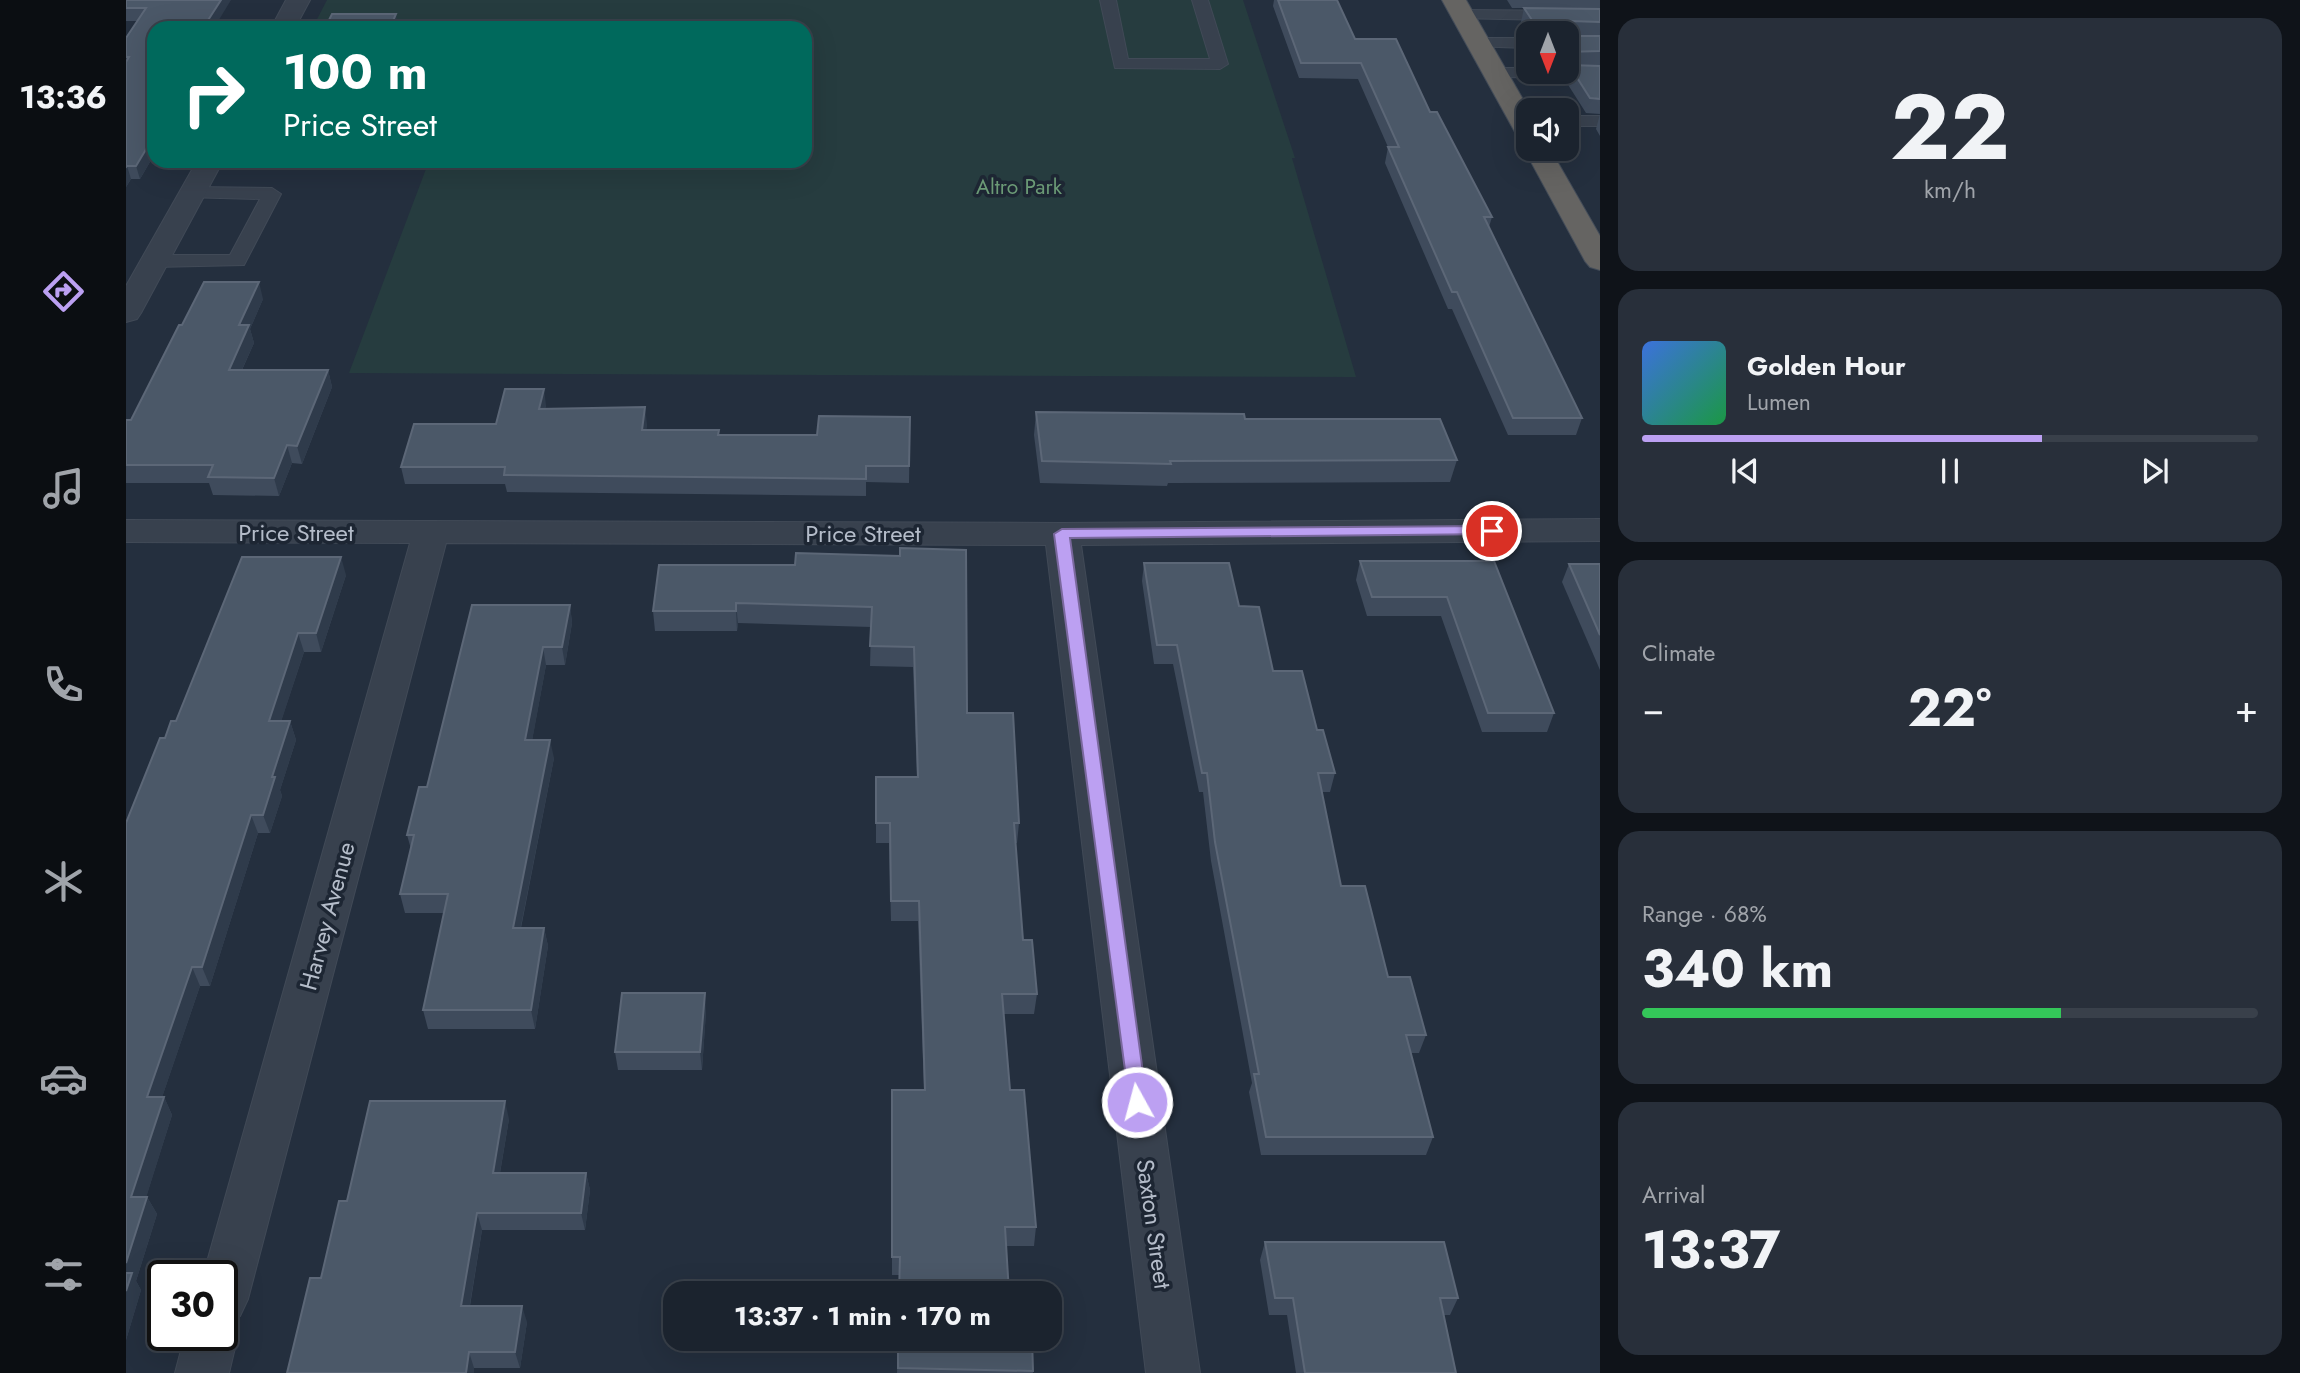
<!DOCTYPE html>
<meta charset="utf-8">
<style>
:root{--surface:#1b232e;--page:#282f3a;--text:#f1f3f6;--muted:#a0a4aa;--line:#39404a;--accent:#bca0f2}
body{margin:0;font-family:Jost,sans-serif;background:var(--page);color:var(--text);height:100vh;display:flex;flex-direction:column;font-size:26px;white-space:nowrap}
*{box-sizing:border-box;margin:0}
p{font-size:23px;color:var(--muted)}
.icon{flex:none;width:38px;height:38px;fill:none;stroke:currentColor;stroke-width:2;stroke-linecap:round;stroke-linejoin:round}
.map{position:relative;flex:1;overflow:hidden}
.sheet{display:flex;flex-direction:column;gap:18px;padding:18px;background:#0f1319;width:700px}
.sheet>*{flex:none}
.hud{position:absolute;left:21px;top:21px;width:665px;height:147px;border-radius:21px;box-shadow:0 7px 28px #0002,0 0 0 2px var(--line);background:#00695c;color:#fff;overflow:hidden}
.needle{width:46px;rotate:180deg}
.tools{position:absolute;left:1390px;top:21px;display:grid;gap:14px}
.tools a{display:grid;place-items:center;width:63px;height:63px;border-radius:14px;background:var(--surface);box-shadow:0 7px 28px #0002,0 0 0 2px var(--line);font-size:35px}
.speed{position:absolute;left:21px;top:1260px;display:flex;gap:14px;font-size:35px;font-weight:700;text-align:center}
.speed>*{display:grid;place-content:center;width:91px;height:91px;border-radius:50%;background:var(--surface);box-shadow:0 7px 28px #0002,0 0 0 2px var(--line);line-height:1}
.speed .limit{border:4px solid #111;border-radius:10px;background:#fff;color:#111}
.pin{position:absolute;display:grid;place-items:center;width:60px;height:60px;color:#fff;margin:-30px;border:4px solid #fff;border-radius:50%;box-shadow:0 2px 7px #0007}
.me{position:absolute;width:77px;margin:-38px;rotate:353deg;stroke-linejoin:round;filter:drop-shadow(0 0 5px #0008)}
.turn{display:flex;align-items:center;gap:24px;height:147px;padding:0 21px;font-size:32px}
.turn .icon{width:91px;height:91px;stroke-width:2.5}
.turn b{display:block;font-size:49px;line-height:60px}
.big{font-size:52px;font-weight:700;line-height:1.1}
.sheet .widget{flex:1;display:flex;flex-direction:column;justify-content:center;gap:10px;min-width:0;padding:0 24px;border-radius:21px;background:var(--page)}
.sheet .dial{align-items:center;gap:0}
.dial b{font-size:91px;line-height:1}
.song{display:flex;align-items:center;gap:21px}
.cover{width:84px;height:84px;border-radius:10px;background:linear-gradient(135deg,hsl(220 70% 55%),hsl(140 70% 35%))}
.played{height:7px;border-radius:4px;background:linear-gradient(90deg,var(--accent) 65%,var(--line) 65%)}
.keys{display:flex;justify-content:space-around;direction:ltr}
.heat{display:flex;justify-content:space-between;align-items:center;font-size:38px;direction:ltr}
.charge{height:10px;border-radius:5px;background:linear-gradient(90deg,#34c759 68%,var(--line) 0)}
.trip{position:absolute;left:537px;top:1281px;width:399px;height:70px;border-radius:21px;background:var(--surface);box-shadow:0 7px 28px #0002,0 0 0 2px var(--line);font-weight:700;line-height:70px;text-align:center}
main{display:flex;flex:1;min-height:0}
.tab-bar{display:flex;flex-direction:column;width:126px;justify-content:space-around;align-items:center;background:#0b0e12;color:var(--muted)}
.tab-bar .icon{width:49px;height:49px}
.tab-bar .active{color:var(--accent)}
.tab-bar b{font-size:32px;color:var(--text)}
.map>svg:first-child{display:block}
</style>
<main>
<nav class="tab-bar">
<b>13:36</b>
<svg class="icon active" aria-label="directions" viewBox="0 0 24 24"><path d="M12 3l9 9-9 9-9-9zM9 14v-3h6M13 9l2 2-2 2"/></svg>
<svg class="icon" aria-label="music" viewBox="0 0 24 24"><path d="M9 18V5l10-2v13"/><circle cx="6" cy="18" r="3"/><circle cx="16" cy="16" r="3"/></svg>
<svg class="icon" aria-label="phone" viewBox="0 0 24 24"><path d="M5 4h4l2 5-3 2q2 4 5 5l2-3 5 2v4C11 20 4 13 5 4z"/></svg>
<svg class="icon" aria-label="climate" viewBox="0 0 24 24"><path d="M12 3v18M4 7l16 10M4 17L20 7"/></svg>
<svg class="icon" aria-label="car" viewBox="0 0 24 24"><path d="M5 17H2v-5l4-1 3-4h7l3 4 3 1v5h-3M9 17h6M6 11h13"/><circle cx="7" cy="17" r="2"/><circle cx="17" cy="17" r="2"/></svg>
<svg class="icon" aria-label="filters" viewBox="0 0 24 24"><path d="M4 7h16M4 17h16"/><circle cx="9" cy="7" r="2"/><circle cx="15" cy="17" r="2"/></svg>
</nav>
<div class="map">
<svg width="1474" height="1373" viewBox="0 0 1474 1373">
<rect width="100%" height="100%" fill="#242f3e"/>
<path fill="#263c3f" d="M201,0H1117L1169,158H1166L1230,377L223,373L303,161H679V28H353L354,24L189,23Z"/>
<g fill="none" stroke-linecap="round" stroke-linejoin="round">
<defs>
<g id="service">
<path d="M974,0H990L1002,59H1084L1066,0H1082L1102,64L1094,69L989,68Z"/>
<path d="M1336,10L1474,11V21L1330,18L1328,15Z"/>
<path d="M1351,38H1402V48L1345,46L1343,43L1345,40Z"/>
<path d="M1369,68H1402V72L1474,68V78L1363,77L1361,73L1363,69Z"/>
<rect x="1440" y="116" width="34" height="10"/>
<path d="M66,187L146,188L155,194L118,265L28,267L21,265L18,261L21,257L28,255H104L134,199L59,197L57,193L59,189Z"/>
</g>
<g id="minor">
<path d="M160,0H184L169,28H145Z"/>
<path d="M71,161H97L15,313L11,319L0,322V286Z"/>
<path d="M1474,519V541L955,545L1074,1373H1020L920,545L320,543L122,1299L114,1316L106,1320L112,1335L103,1373H49L59,1335H96V1276H77L284,543L0,542V520L936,523Z"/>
</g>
<g id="trunk">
<path d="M1316,0H1340L1403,110L1402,140L1393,138L1389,132Z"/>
<path d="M1402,143V149H1424L1474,236V270L1464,267L1459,261L1398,149Z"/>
</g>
</defs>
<use href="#service" stroke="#414a57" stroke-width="2"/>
<use href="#minor" stroke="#414a57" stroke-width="2"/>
<use href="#trunk" stroke="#434c59" stroke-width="2"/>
<use href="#service" fill="#38414e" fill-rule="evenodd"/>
<use href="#minor" fill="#38414e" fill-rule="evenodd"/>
<use href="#trunk" fill="#656462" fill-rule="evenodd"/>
</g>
<g fill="#3f4b5c">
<path d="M0,0H105L28,28V155L14,179H5L0,187V38L12,21H0Z"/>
<path d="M1148,0H1211L1229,39L1304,112L1366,217L1363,227L1456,418L1450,435H1382L1326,309H1322L1259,163L1262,147L1232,79L1173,78L1147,6Z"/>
<path d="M1381,0H1474V136L1470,129L1474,114L1460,113L1439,80L1443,67H1440V33H1402L1395,22L1398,8H1386Z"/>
<path d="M137,299L124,329L128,343L116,370H202L206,387L176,464L166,463L153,496L87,495L83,483H0V420H5L56,325Z"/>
<path d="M420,405L419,409L521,424L520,430L593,435H691L784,417L783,483L740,482V496L381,492L379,484H279L275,467L370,424Z"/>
<path d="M910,412L1119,419L1331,460L1324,482L1042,483L1041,486L914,483L908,435Z"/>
<path d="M774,556L841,713L893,823L891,843H889L897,940L911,994L908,1014H877L884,1090L910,1227L908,1246H880L773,1275H766V1090H798L792,921H765L763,843H750V777H791L787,667L744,666L745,627L612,623L611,631H529L527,611L669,565Z"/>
<path d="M1234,561H1368L1428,713L1421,732H1356L1315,616H1241L1230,580Z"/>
<path d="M1018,563L1113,606L1147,671L1191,730L1209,773L1204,792H1196L1215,886L1262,977L1300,1035L1293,1053H1285L1307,1137L1300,1155H1135L1123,1092L1126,1083L1085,861L1077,792H1073L1047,664H1028L1016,581Z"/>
<path d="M1443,564H1474V670L1436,582Z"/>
<path d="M220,575L195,652H178L155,721H164L170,740L154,790L156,796L144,833H132L84,986H74L36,1097H38L46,1115L20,1197H21L31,1214L10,1281L15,1290L0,1340V823L39,738L50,721Z"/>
<path d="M444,605L446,623L439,665H420L406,740L428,758L395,928H418L422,946L409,1029H302L297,1010L318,913H279L274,894L285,849L281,835L301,787Z"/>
<path d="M580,1011L576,1070H492L489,1052Z"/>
<path d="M383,1119L374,1173H460L464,1190L459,1230H356L344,1306L401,1322L394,1368H348V1373H161L221,1201Z"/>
<path d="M1139,1242L1332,1298L1324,1315H1318L1330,1373H1170L1161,1315H1143L1134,1260Z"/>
<path d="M772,1339H906L907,1373H771Z"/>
</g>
<g fill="#2f3b4b">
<path d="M95,0H105L88,28H77Z"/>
<path d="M270,14L272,28H264Z"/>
<path d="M28,136V155L14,179L10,166Z"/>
<path d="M1,166L5,179L0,187V167Z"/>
<path d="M133,282L137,299L124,329L128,343L108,387L103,370L113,325Z"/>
<path d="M202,370L206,387L176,464L171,446Z"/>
<path d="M418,389L420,405L416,425L413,409Z"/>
<path d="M519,407L521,424L518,447L516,430Z"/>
<path d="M161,445L166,463L153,496L148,478Z"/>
<path d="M215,557L220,575L195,652L190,633Z"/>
<path d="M610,603L612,623L611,631L610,611Z"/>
<path d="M444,605L446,623L439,665L436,647Z"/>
<path d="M172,633L178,652L149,740L143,721Z"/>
<path d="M417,647L420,665L403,758L399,740Z"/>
<path d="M164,721L170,740L154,790L156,796L144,833L137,815L146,777Z"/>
<path d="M424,740L428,758L391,946L387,928Z"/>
<path d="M125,815L132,833L84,986L76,967Z"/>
<path d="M418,928L422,946L409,1029L405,1010Z"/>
<path d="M66,967L74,986L30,1115L21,1097Z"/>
<path d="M579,993L580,1011L576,1070L574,1052Z"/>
<path d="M38,1097L46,1115L15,1214L5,1197Z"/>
<path d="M379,1101L383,1119L371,1190L367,1173Z"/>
<path d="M460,1173L464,1190L459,1230L455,1213Z"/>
<path d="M21,1197L31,1214L10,1281L15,1290L0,1340V1263Z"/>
<path d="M351,1213L356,1230L341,1322L335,1306Z"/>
<path d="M396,1306L401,1322L394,1368L389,1352Z"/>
<path d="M343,1352L348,1368V1373H340Z"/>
</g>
<g fill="#4b5868" stroke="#5c6777" stroke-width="2">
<path d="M0,0H95L77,28H28V136L10,166H1L0,167V62L3,57H0V38L20,8H0Z"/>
<path d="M1152,0H1211L1229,39H1270L1304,112H1311L1366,217H1358L1456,418H1387L1331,292H1326L1262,147H1273L1235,63H1175Z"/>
<path d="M1398,8L1474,9V22L1444,21L1441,23L1444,36H1474V51L1440,52V33H1421L1414,23H1408Z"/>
<path d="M206,14H270L264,28H199Z"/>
<path d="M1443,65L1474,66V99L1464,98Z"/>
<path d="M78,282H133L113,325H123L103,370H202L171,446L161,445L148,478L82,477L87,465H0V420H5L53,325H56Z"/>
<path d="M379,389H418L413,409L519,407L516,430H593L592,435H691L693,416L784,417L783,466H740V479L378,475L379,467H275L288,424H370Z"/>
<path d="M910,412L1118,414L1119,419H1314L1331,460L1044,461L1045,464L916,461Z"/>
<path d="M774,548L840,550L841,713H887L893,823H888L897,940H906L911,994H876L884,1090H898L910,1227H879L883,1293H773L774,1257H766V1090H799L793,901H765L764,823H750V777H792L788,647L744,646L746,607L610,603V611H527L533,565H669L670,553L774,556Z"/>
<path d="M116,557H215L190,633H172L143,721H164L146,777H149L137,815H125L76,967H66L21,1097H38L5,1197H21L0,1263V823L34,738H39L45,721H50Z"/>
<path d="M1234,561H1368L1428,713H1362L1321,597H1246Z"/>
<path d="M1018,563H1103L1113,606L1133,607L1147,671H1176L1191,730H1197L1209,773H1192L1215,886H1239L1262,977H1284L1300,1035H1280L1307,1137H1140L1128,1074H1133L1089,842L1081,773H1076L1051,645H1031Z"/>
<path d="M1443,564H1474V635Z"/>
<path d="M346,605H444L436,647H417L399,740H424L387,928H418L405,1010H297L322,894H274L288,835H281L293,787H301Z"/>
<path d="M496,993H579L574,1052H489Z"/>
<path d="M244,1101H379L367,1173H460L455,1213H351L335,1306H396L389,1352H343L340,1373H161L184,1278H195L213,1201H221Z"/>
<path d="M1139,1242H1318L1332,1298H1314L1330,1373H1179L1167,1298H1149Z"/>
<path d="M0,1273H6L0,1291Z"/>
<path d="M772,1339H906L907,1371L772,1368Z"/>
</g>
<path fill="#bca0f2" stroke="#7a689d" stroke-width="2" d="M1366,526L1372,528L1374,531L1372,534L944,538L1021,1102L1018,1108L1011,1111L1004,1108L928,534L936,529Z"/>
<g text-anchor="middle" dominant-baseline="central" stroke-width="7" stroke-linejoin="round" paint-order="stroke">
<g font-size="21" fill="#6b9a76" stroke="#1d2633">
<text x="893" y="187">Altro Park</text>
</g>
<g font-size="24" fill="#b4bcc9" stroke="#1d2633">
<text x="170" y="532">Price Street</text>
<text x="737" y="533">Price Street</text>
<text transform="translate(201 916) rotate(-75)">Harvey Avenue</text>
<text transform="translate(1028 1224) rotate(82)">Saxton Street</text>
</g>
</g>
</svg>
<div class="tools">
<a><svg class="needle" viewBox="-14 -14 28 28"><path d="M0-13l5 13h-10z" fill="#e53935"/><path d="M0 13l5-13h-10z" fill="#a0a4aa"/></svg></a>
<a><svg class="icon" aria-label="sound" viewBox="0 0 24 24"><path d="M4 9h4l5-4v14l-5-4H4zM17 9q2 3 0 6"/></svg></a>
</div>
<div class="speed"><div class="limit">30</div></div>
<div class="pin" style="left:1366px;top:531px;background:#d93025"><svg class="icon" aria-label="arrive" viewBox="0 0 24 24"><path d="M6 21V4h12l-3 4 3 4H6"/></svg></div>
<svg class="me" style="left:1011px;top:1102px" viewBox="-20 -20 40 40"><circle r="17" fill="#bca0f2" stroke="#fff" stroke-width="3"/><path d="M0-11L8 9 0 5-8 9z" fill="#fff"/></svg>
<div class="trip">13:37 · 1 min · 170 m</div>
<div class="hud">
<div class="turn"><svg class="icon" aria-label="right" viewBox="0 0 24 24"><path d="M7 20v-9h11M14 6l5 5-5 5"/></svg><div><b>100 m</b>Price Street</div></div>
</div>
</div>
<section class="sheet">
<div class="widget dial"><b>22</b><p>km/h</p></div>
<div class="widget">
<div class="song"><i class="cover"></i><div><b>Golden Hour</b><p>Lumen</p></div></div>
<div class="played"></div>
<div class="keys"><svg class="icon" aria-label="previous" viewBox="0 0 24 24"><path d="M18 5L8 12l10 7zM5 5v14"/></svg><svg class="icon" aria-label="pause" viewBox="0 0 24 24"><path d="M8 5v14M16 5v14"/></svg><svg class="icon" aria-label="next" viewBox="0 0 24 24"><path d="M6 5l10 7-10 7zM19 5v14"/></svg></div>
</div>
<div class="widget"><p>Climate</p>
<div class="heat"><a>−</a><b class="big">22°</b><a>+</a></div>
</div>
<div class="widget"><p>Range · 68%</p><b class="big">340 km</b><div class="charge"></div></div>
<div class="widget"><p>Arrival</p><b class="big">13:37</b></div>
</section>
</main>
